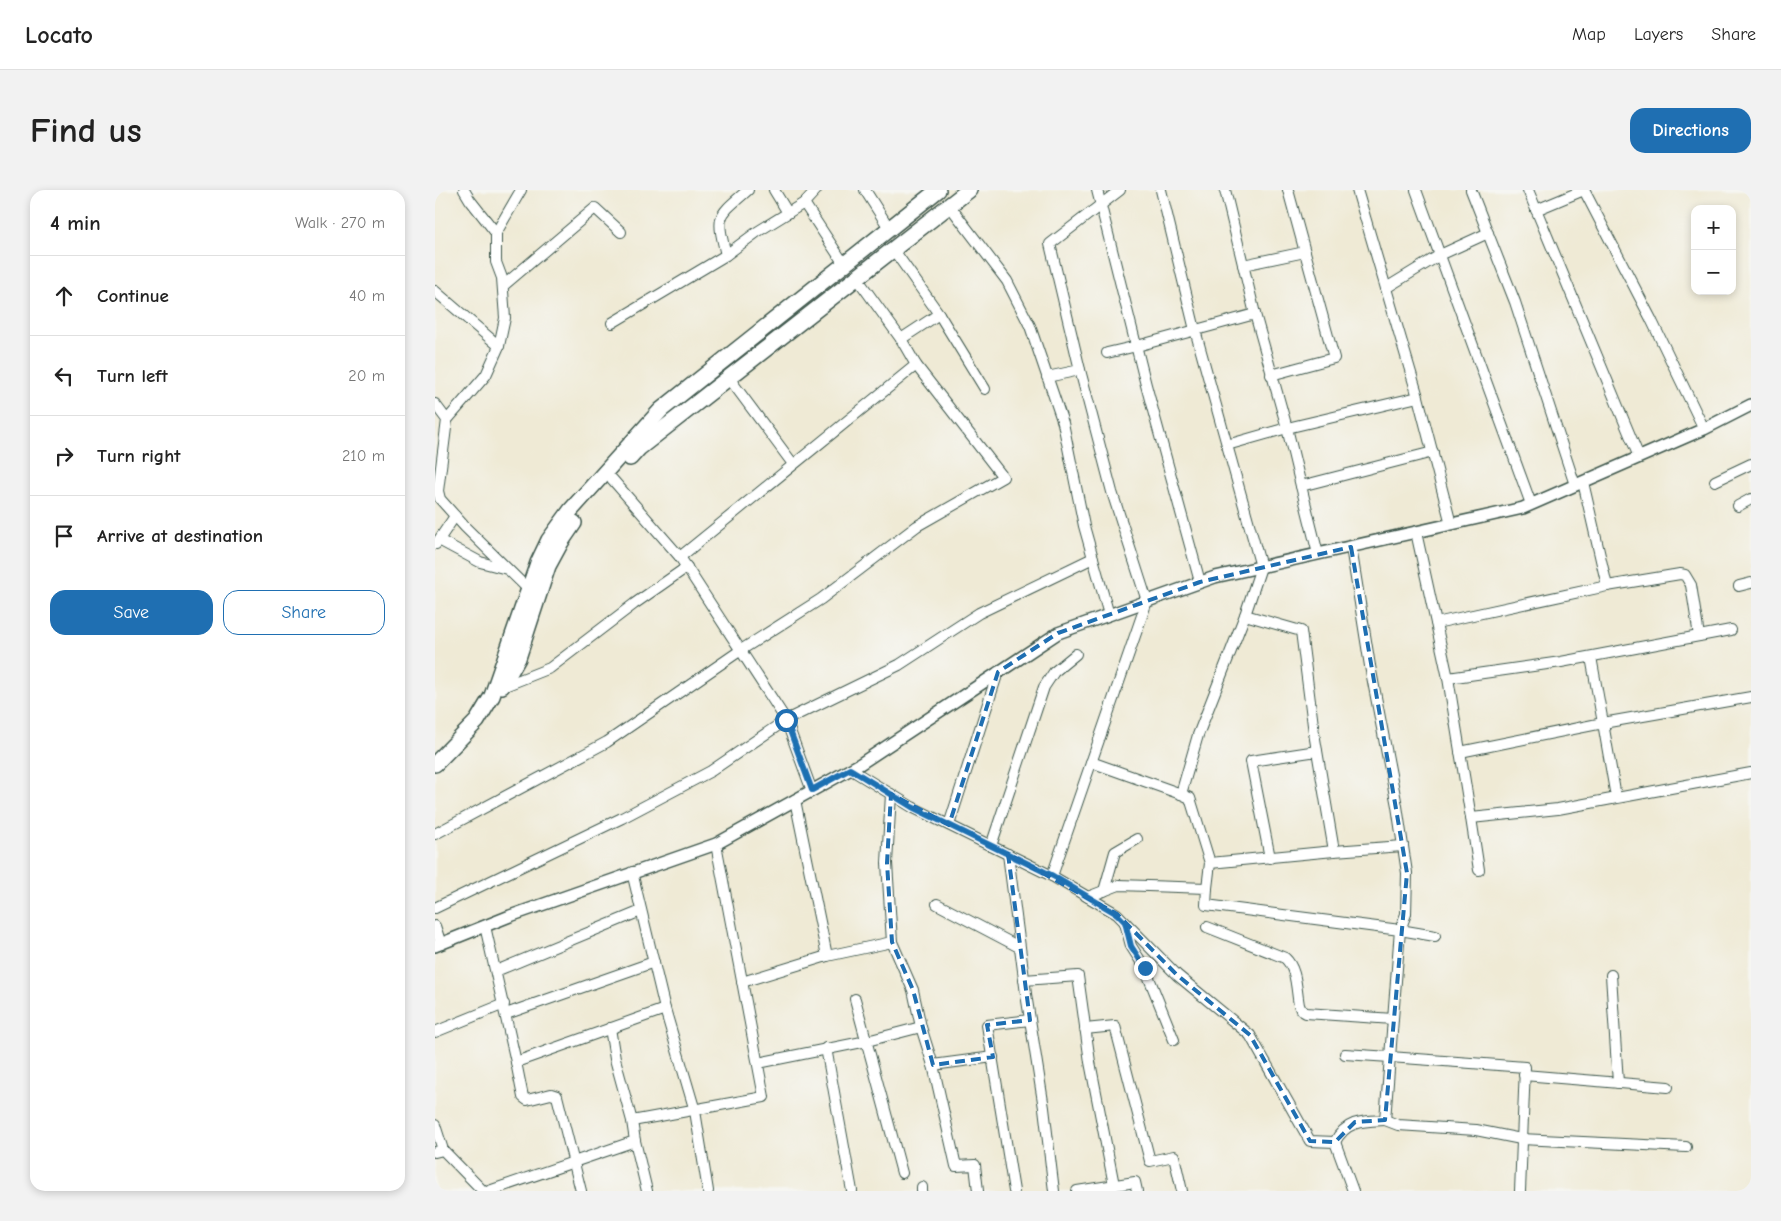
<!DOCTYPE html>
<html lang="en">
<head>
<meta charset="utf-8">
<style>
	body { margin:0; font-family:"Comic Neue",sans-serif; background:#f2f2f2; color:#222 }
	.controls { position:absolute; right:15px; top:15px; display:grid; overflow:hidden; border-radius:10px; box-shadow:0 2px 8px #0003 }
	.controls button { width:45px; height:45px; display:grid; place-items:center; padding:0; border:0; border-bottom:1px solid #e0e0e0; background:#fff; color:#222; font:25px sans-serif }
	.stop { position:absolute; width:15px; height:15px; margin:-11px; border:4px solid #1f6fb2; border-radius:50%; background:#fff }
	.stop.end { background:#1f6fb2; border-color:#fff; box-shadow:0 1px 5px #0008 }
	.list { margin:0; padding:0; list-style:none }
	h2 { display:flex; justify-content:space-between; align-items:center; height:65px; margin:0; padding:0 20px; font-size:21px }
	h2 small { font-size:16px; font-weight:400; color:#767676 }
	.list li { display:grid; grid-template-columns:32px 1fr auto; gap:15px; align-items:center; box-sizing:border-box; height:80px; padding:0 20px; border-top:1px solid #e0e0e0 }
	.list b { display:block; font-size:19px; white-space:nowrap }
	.list em { font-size:16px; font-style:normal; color:#767676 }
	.actions { display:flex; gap:10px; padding:15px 20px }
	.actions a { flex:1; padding:11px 0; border:1px solid #1f6fb2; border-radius:15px; text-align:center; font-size:18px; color:#1f6fb2 }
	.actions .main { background:#1f6fb2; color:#fff }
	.icon { flex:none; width:28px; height:28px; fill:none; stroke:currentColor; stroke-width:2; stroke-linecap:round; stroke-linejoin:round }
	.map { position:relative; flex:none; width:1316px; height:1001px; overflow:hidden; border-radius:15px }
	header { display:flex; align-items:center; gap:30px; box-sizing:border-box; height:70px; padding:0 25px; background:#fff; border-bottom:1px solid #e0e0e0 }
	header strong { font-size:24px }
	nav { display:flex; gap:28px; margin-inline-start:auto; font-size:18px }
	.intro { display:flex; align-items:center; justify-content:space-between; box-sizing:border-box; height:120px; padding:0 30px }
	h1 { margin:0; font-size:35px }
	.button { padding:12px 22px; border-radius:15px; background:#1f6fb2; color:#fff; font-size:18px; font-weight:700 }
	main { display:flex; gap:30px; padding:0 30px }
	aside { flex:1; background:#fff; border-radius:15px; box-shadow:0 2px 8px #0003 }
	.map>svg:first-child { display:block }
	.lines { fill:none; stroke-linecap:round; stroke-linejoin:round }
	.minor-casing { stroke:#3e574c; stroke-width:12 }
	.tertiary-casing { stroke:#3e574c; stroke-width:14 }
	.primary-casing { stroke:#3e574c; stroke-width:18 }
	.minor { stroke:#fff; stroke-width:10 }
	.tertiary { stroke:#fff; stroke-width:11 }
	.primary { stroke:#fff; stroke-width:15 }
	.route { stroke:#1f6fb2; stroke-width:6 }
	.marked { fill:none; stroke:#1f6fb2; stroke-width:4; stroke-dasharray:10 6; stroke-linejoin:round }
</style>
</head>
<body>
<header>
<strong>Locato</strong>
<nav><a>Map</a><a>Layers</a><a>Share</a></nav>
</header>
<div class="intro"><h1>Find us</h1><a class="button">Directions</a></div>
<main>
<aside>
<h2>4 min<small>Walk · 270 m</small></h2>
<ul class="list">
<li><svg class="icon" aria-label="ahead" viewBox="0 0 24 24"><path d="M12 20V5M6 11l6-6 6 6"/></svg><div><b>Continue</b></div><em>40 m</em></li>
<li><svg class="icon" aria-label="left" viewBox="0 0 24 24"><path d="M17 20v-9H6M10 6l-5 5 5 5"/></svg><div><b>Turn left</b></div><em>20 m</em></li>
<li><svg class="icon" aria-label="right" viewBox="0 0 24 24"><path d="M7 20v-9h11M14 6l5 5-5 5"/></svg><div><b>Turn right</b></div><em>210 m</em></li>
<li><svg class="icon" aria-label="arrive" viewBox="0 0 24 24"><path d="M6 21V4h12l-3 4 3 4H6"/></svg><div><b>Arrive at destination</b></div></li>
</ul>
<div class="actions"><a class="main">Save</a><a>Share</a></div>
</aside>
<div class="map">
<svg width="1316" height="1001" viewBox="0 0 1316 1001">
	<rect width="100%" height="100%" fill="#f6f6f2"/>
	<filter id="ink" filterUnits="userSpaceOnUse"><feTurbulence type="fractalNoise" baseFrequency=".02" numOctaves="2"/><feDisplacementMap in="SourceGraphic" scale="10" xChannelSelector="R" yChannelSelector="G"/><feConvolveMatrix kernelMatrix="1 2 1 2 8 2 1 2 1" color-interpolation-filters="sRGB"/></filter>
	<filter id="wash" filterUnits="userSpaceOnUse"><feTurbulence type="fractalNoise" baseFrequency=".0096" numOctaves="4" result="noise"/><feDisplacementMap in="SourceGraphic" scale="20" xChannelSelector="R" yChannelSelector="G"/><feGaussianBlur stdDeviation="1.12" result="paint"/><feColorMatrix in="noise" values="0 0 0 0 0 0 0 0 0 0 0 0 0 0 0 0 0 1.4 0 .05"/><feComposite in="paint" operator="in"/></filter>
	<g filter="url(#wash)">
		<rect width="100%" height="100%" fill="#efead5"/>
	</g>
	<g filter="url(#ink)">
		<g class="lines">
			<!-- minor casing -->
			<g class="minor-casing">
				<g id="minor">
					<polyline points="29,0 35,10 61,43 61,72 67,88 70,128 64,156"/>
					<polyline points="339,0 353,23"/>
					<polyline points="430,0 454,38"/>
					<polyline points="662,0 711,195 765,392"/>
					<polyline points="726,0 760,140 826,377 810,425 866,441 879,543 899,661 968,656"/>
					<polyline points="790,0 820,124 852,238 792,255"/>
					<polyline points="922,0 983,207 1016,334"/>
					<polyline points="981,0 1096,314"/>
					<polyline points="1036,0 1080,112 1140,295"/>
					<polyline points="1093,0 1204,267"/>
					<polyline points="1149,0 1216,129 1269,239"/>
					<polyline points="369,13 381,0"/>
					<polyline points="514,15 572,91 595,136 628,233 649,336 674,425"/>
					<polyline points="1101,20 1149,0"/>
					<polyline points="61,43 86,0"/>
					<path d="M 291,65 C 281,24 282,27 313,0"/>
					<polyline points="808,75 870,62"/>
					<polyline points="422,88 466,149"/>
					<polyline points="68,96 160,18 186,42"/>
					<polyline points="951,98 1005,65 1053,43"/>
					<polyline points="0,101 64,156 51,185 12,230"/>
					<polyline points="504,124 550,199"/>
					<polyline points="177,133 291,65 322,42 369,13 409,74"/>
					<polyline points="672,163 702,156 820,124"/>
					<polyline points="836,185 899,168 853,0"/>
					<polyline points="612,187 645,180"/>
					<polyline points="294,188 358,274"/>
					<polyline points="0,214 12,230 3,301 5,309 30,337 93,399"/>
					<polyline points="1280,291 1316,274"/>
					<polyline points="866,296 852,238 983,207"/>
					<polyline points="1303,316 1316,309"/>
					<polyline points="981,342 1013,488 1036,628 1123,619 1316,583"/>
					<polyline points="4,350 45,372 72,379"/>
					<polyline points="1,354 20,326"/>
					<polyline points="916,357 935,476 962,616 972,683 971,724 965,740 1000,746"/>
					<polyline points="883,364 866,296 998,262"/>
					<polyline points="245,367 481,175 466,149 504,124 458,59"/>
					<polyline points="1172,396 1245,384 1250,385 1256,395 1264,446"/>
					<polyline points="1304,396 1316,393"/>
					<polyline points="1001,433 1172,396 1148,292"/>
					<polyline points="1156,467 1168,533 1316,507"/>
					<polyline points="1013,488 1126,472 1296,440"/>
					<polyline points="67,497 115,478 199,414 252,377"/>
					<polyline points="1025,562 1168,533 1181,607"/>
					<polyline points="656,572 746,604 763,545 810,425"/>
					<polyline points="415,579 477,617 617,686 682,724 742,785 815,845 875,951 900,952 918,1001"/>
					<polyline points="377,601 351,530 464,475 544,423 658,368"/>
					<polyline points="746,604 755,608 775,673 772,698"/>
					<polyline points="1036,628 1044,680"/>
					<polyline points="514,635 563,482"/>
					<polyline points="0,644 172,552 306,460 386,409 482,336 568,287 481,175"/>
					<polyline points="556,656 609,497 619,482 641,464"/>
					<polyline points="573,664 591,804 609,918 619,1001"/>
					<polyline points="835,668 816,571 882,561"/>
					<polyline points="775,673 899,661"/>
					<polyline points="197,682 230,819 260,921 273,1001"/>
					<polyline points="617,686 712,411 677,302 645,180 615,54 685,0"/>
					<polyline points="669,701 680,662 702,649"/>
					<polyline points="653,707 684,695 772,698 771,715 965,740 955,867 1090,877 1085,1001"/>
					<polyline points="502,714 584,757"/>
					<polyline points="0,718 187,628 276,581 351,530 245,367 177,289"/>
					<polyline points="690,733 696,756 710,778 739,850"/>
					<polyline points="0,736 6,754"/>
					<polyline points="50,736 81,872 88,907 92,910 116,904 122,906 146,1001"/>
					<path d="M 772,737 L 850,768 C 862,779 861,799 864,815 L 866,820 L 871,823 L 958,829"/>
					<polyline points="457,752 478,800 486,837"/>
					<polyline points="392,766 457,752 452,673 456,604"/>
					<polyline points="61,781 206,721"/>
					<polyline points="1176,785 1183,893"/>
					<polyline points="589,790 643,786 655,872 679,995"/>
					<polyline points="307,792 392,766 360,610"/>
					<polyline points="420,809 467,983"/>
					<polyline points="71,824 219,772"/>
					<polyline points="175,838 180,869 197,931"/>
					<polyline points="650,839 680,836 715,971 739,966 747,1001"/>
					<polyline points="0,842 69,814"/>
					<polyline points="391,858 417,1001"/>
					<polyline points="81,872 230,819"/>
					<polyline points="323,873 432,851 486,837 498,875 558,867"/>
					<polyline points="498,875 521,976 540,975 543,1001"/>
					<polyline points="1089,885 1233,897"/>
					<polyline points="950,930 963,935 1041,940 1086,949 1251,957"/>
					<polyline points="0,935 8,960"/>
					<polyline points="200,951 212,1001"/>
					<path d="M 900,952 C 911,930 929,931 950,930 L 955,867 L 910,864"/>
					<polyline points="0,962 8,960 48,1001"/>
					<polyline points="487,997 487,1001"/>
					<polyline points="54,1001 200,951 197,931 329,907 281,654"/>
					<polyline points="579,1001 552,835 595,830"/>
					<polyline points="642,1001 700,992 702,1001"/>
				</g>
			</g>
			<!-- tertiary casing -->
			<g class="tertiary-casing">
				<polyline id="tertiary" points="0,756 75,726 281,654 425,574 623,443 780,387 1088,318 1269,239 1316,215"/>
			</g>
			<!-- primary casing -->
			<g class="primary-casing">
				<g id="primary">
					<polyline points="195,268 204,258 534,0"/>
					<polyline points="67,496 83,468 113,376 126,352 139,333"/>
					<polyline points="0,574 42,531 57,506 103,373 114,350 136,320 226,220 503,0"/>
				</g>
			</g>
			<!-- minor -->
			<use href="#minor" class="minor"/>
			<!-- tertiary -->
			<use href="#tertiary" class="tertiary"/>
			<!-- primary -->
			<use href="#primary" class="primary"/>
		</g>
	</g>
	<g class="lines" filter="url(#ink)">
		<!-- route -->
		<polyline class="route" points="351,530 377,600 415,579 477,617 618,686 682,724 690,732 696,756 710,778"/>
	</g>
	<!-- marked area -->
	<path class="marked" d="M 916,357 L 972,683 L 950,930 L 920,932 L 900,952 L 875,951 L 815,845 L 742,785 L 682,724 L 573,664 L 595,830 L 552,835 L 558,867 L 498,875 L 478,800 L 457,752 L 452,673 L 456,604 L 514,635 L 563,482 L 623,443 L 765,392 Z"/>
</svg>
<div class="controls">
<button>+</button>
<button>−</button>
</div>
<div class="stop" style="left:351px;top:530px"></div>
<div class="stop end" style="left:710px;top:778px"></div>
</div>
</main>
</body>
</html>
